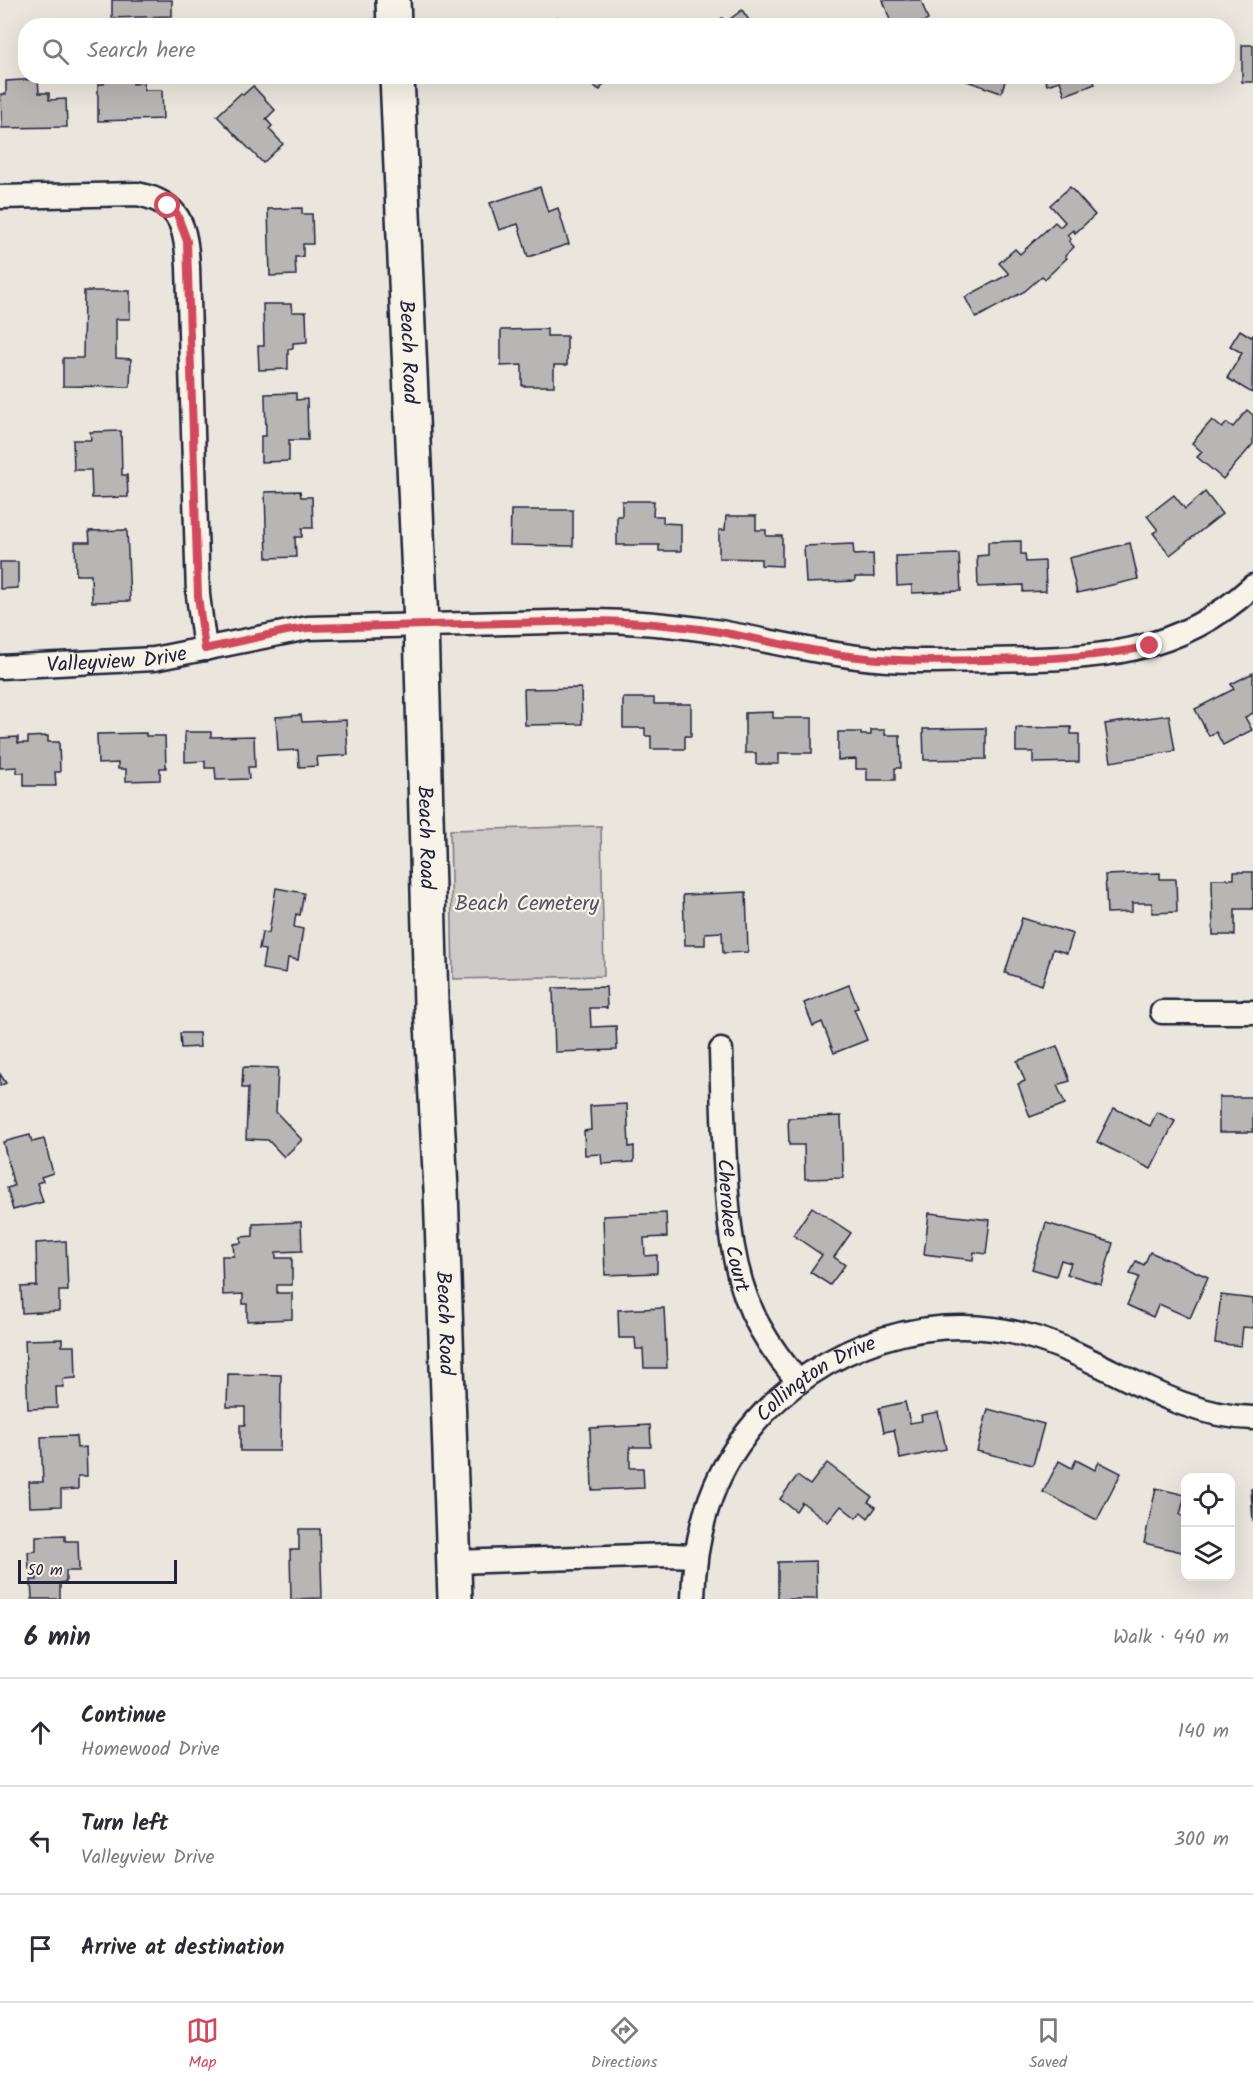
<!DOCTYPE html>
<html lang="en">
<head>
<meta charset="utf-8">
<style>
	body { margin:0; font-family:Kalam,sans-serif; background:#f7f7f7; color:#2b2b33 }
	.controls { position:absolute; right:18px; bottom:18px; display:grid; overflow:hidden; border-radius:12px; box-shadow:0 6px 24px #0002 }
	.controls button { width:54px; height:54px; display:grid; place-items:center; padding:0; border:0; border-bottom:2px solid #e1e1e2; background:#fff; color:#2b2b33; font:30px sans-serif }
	.scale { position:absolute; left:18px; bottom:15px; width:159px; box-sizing:border-box; padding-left:6px; border:3px solid #22223b; border-top:0; font-size:16px; line-height:21px; white-space:nowrap; color:#22223b; -webkit-text-stroke:4px #f7f3e8; paint-order:stroke }
	.stop { position:absolute; width:18px; height:18px; margin:-14px; border:4px solid #d1495b; border-radius:50%; background:#fff }
	.stop.end { background:#d1495b; border-color:#fff; box-shadow:0 2px 6px #0008 }
	.list { margin:0; padding:0; list-style:none }
	h2 { display:flex; justify-content:space-between; align-items:center; height:78px; margin:0; padding:0 24px; font-size:26px }
	h2 small { font-size:20px; font-weight:400; color:#7c7c81 }
	.list li { display:grid; grid-template-columns:39px 1fr auto; gap:18px; align-items:center; box-sizing:border-box; height:108px; padding:0 24px; border-top:2px solid #e1e1e2 }
	.list b { display:block; font-size:22px; white-space:nowrap }
	.list p { margin:0; font-size:20px; white-space:nowrap; color:#7c7c81 }
	.list em { font-size:20px; font-style:normal; color:#7c7c81 }
	.icon { flex:none; width:33px; height:33px; fill:none; stroke:currentColor; stroke-width:2; stroke-linecap:round; stroke-linejoin:round }
	.map { position:relative; flex:none; width:1253px; height:1599px; overflow:hidden }
	.search { position:absolute; background:#fff; box-shadow:0 6px 24px #0002; left:18px; right:18px; top:18px; height:66px; display:flex; align-items:center; gap:15px; box-sizing:border-box; padding:0 21px; border-radius:24px; color:#7c7c81; font-size:22px }
	.sheet { height:402px; background:#fff }
	nav { display:flex; justify-content:space-around; align-items:center; box-sizing:border-box; height:84px; border-top:2px solid #e1e1e2; background:#fff; font-size:16px; color:#7c7c81 }
	nav a { display:grid; justify-items:center; gap:3px }
	nav .on { color:#d1495b }
	.map>svg:first-child { display:block }
	.green { fill:#cdc9c6; stroke:#787680; stroke-width:1.5 }
	.building { fill:#b8b6b5; stroke:#22223b; stroke-width:1.5 }
	.lines { fill:none; stroke-linecap:round; stroke-linejoin:round }
	.street-casing { stroke:#22223b; stroke-width:27 }
	.secondary-casing { stroke:#22223b; stroke-width:38 }
	.street { stroke:#f7f3e8; stroke-width:22 }
	.secondary { stroke:#f7f3e8; stroke-width:33 }
	.route { stroke:#d1495b; stroke-width:8 }
	.labels { text-anchor:middle; stroke-width:4.5; stroke-linejoin:round; paint-order:stroke }
	.street-label { font-size:21px; fill:#22223b; stroke:#f7f3e8 }
	.park-label { font-size:21px; fill:#555465; stroke:#f7f3e8 }
</style>
</head>
<body>
<div class="map">
<svg width="1253" height="1599" viewBox="0 0 1253 1599">
	<rect width="100%" height="100%" fill="#eae6de"/>
	<filter id="ink" filterUnits="userSpaceOnUse"><feTurbulence type="fractalNoise" baseFrequency=".0167" numOctaves="2"/><feDisplacementMap in="SourceGraphic" scale="12" xChannelSelector="R" yChannelSelector="G"/><feConvolveMatrix kernelMatrix="1 2 1 2 8 2 1 2 1" color-interpolation-filters="sRGB"/></filter>
	<g filter="url(#ink)">
		<!-- green -->
		<polygon class="green" points="601,826 604,976 453,979 450,830"/>
		<!-- building -->
		<g class="building">
			<polygon points="112,0 172,0 172,16 112,18"/>
			<polygon points="883,0 921,0 928,20 912,26 892,26"/>
			<polygon points="742,10 753,26 712,26 722,18 726,22"/>
			<polygon points="557,17 571,26 552,26"/>
			<rect x="1242" y="45" width="11" height="37"/>
			<polygon points="104,76 133,76 133,84 144,83 144,90 162,90 163,119 98,121 98,84 104,84"/>
			<polygon points="576,76 608,76 600,90"/>
			<polygon points="953,76 1007,76 1001,93"/>
			<polygon points="1044,76 1092,76 1095,84 1065,95 1060,81 1047,85"/>
			<polygon points="38,79 39,93 49,93 49,100 66,99 67,127 2,128 1,94 6,94 6,81"/>
			<polygon points="253,86 275,110 266,119 272,126 269,129 283,144 263,163 217,116 241,93 243,95"/>
			<polygon points="540,187 548,212 558,208 569,244 528,257 518,224 499,230 490,203"/>
			<polygon points="1070,187 1095,215 1075,233 1073,230 1067,235 1071,239 1069,241 1074,247 1065,256 1067,258 1045,279 1042,276 1025,291 976,318 965,297 1009,274 999,263 1015,249 1020,254 1055,222 1060,227 1065,222 1050,205"/>
			<polygon points="302,208 302,214 312,214 313,244 303,244 303,257 295,257 296,275 270,276 268,209"/>
			<polygon points="84,291 130,291 130,319 116,319 116,358 131,359 130,387 63,386 63,358 83,358"/>
			<polygon points="263,304 291,304 292,312 306,312 307,342 293,343 293,348 288,349 288,369 259,370 258,346 264,346"/>
			<polygon points="547,329 547,336 567,336 567,365 554,365 554,386 522,386 522,365 501,366 501,330"/>
			<polygon points="1240,330 1251,337 1253,335 1252,393 1227,378 1242,353 1230,346"/>
			<polygon points="296,393 296,400 307,399 308,440 289,440 289,461 261,462 261,436 266,436 265,394"/>
			<polygon points="1247,410 1253,415 1253,444 1223,479 1197,457 1202,452 1192,443 1212,420 1222,428 1227,423 1233,427"/>
			<polygon points="121,431 122,475 127,475 128,497 92,498 91,470 74,470 73,440 91,440 90,432"/>
			<polygon points="300,491 301,497 312,497 313,528 302,528 302,537 295,537 296,557 267,558 265,492"/>
			<polygon points="1205,492 1222,514 1170,555 1153,533 1158,530 1147,516 1174,495 1185,509"/>
			<polygon points="622,501 654,501 653,516 663,516 663,523 681,524 681,551 659,551 659,545 617,545 617,516 622,516"/>
			<polygon points="511,510 573,510 573,546 510,545"/>
			<polygon points="726,516 756,516 756,530 766,530 766,536 782,536 782,566 761,565 761,559 719,558 719,530 725,530"/>
			<polygon points="127,530 130,601 92,602 91,575 76,575 75,542 90,542 89,531"/>
			<polygon points="1021,541 1021,554 1025,554 1026,562 1045,561 1046,591 1023,592 1023,585 978,587 977,556 988,555 988,542"/>
			<polygon points="1130,543 1138,579 1077,593 1069,558"/>
			<polygon points="853,544 854,555 873,554 874,577 855,577 855,581 806,583 804,546"/>
			<polygon points="959,554 961,591 912,593 912,585 897,586 896,556"/>
			<polygon points="0,562 18,562 18,588 0,589"/>
			<polygon points="1253,673 1253,713 1245,717 1252,730 1223,745 1216,732 1209,736 1195,709 1234,689 1231,684"/>
			<polygon points="581,688 582,724 525,725 524,689"/>
			<polygon points="623,698 654,698 654,704 691,704 691,736 685,736 685,749 651,749 651,736 645,736 645,728 623,728"/>
			<polygon points="773,712 773,718 812,718 812,753 779,753 779,764 756,764 756,753 745,753 745,713"/>
			<polygon points="301,715 302,722 346,720 348,755 317,757 318,766 299,767 298,750 278,751 276,717"/>
			<polygon points="1169,715 1175,751 1111,762 1105,724"/>
			<polygon points="1071,727 1071,734 1079,734 1079,762 1033,763 1033,752 1016,752 1016,728"/>
			<polygon points="986,728 986,759 924,760 923,729"/>
			<polygon points="871,730 885,730 885,735 900,735 901,768 895,768 895,780 867,780 867,769 856,769 856,759 838,760 838,732 861,732 861,735 871,735"/>
			<polygon points="185,732 211,732 211,737 254,736 255,767 248,767 249,779 216,780 215,768 205,768 205,761 185,762"/>
			<polygon points="146,733 146,736 165,736 166,768 160,768 160,780 126,781 126,769 118,769 118,763 98,764 97,734"/>
			<polygon points="48,736 48,742 59,742 60,772 55,772 56,786 24,786 24,773 17,773 17,767 0,768 0,738 18,737 18,743 28,743 28,737"/>
			<polygon points="1234,872 1253,872 1253,909 1235,909 1235,935 1213,935 1212,879 1234,879"/>
			<polygon points="1160,873 1160,879 1176,879 1177,912 1152,913 1152,903 1132,903 1132,912 1107,913 1105,875"/>
			<polygon points="276,888 304,893 300,915 296,914 294,927 303,929 298,960 288,958 286,973 262,969 265,950 259,949 262,932 269,933"/>
			<polygon points="746,892 748,952 723,953 722,932 705,933 705,945 685,945 683,895"/>
			<polygon points="1022,918 1073,934 1067,953 1053,949 1042,985 1005,973"/>
			<polygon points="849,985 858,1008 854,1009 867,1040 834,1053 822,1022 813,1026 804,1003"/>
			<polygon points="606,987 607,1008 590,1008 591,1027 616,1026 617,1050 555,1052 553,988"/>
			<polygon points="180,1033 199,1033 200,1047 181,1048"/>
			<polygon points="1057,1046 1070,1081 1057,1085 1065,1104 1030,1117 1018,1084 1025,1081 1017,1061"/>
			<polygon points="243,1067 278,1068 276,1112 302,1140 284,1157 268,1140 246,1139 248,1088 242,1088"/>
			<polygon points="0,1074 6,1083 0,1086"/>
			<rect x="1219" y="1097" width="34" height="35"/>
			<polygon points="627,1104 629,1147 634,1146 634,1162 602,1164 601,1154 585,1155 584,1131 591,1130 590,1106"/>
			<polygon points="1114,1108 1150,1126 1157,1112 1175,1121 1151,1169 1097,1142"/>
			<polygon points="841,1116 843,1178 805,1179 804,1145 789,1145 788,1118"/>
			<polygon points="30,1135 32,1142 44,1139 53,1173 41,1177 43,1181 37,1183 43,1202 13,1210 7,1188 14,1186 3,1142"/>
			<polygon points="812,1207 851,1233 834,1257 845,1265 830,1285 810,1272 822,1255 793,1235"/>
			<polygon points="666,1213 667,1237 644,1238 645,1256 657,1255 657,1273 605,1275 603,1216"/>
			<polygon points="929,1213 990,1220 986,1254 974,1252 973,1260 924,1254"/>
			<polygon points="301,1222 302,1251 276,1252 276,1258 292,1258 292,1285 277,1285 277,1293 292,1293 292,1319 247,1321 247,1304 243,1304 243,1294 223,1295 222,1256 234,1256 233,1244 241,1243 241,1237 253,1236 253,1224"/>
			<polygon points="1046,1223 1113,1243 1101,1284 1067,1274 1071,1263 1061,1260 1056,1276 1032,1269"/>
			<polygon points="66,1241 68,1291 59,1291 59,1311 22,1313 21,1287 37,1286 36,1243"/>
			<polygon points="1150,1252 1208,1277 1190,1318 1159,1304 1153,1317 1127,1305 1139,1277 1130,1274 1136,1261 1144,1265"/>
			<polygon points="1221,1295 1253,1299 1253,1328 1243,1327 1241,1346 1215,1343"/>
			<polygon points="664,1308 667,1368 644,1368 643,1349 636,1349 635,1338 619,1338 618,1310"/>
			<polygon points="62,1339 62,1346 75,1346 76,1378 63,1379 64,1387 56,1387 57,1408 28,1409 25,1340"/>
			<polygon points="228,1374 281,1375 280,1451 240,1451 240,1425 245,1425 245,1407 227,1407"/>
			<polygon points="905,1402 910,1423 922,1421 921,1415 938,1412 946,1449 900,1459 894,1430 884,1432 879,1408"/>
			<polygon points="988,1409 1044,1424 1033,1465 977,1451"/>
			<polygon points="650,1425 651,1447 630,1447 630,1468 643,1468 644,1488 592,1490 590,1428"/>
			<polygon points="76,1436 77,1448 86,1447 87,1476 78,1476 78,1489 61,1490 61,1506 30,1507 29,1482 43,1482 41,1437"/>
			<polygon points="1076,1460 1095,1470 1099,1462 1121,1473 1097,1520 1043,1492 1059,1461 1072,1468"/>
			<polygon points="827,1463 872,1497 868,1502 876,1507 868,1518 861,1512 856,1518 841,1506 828,1522 802,1502 796,1511 780,1499 797,1476 810,1485"/>
			<polygon points="1156,1488 1185,1495 1180,1515 1186,1517 1186,1553 1144,1543"/>
			<polygon points="1251,1489 1253,1489 1253,1522"/>
			<polygon points="299,1529 320,1529 322,1598 291,1599 290,1550 299,1550"/>
			<polygon points="65,1535 65,1541 78,1541 79,1571 66,1571 66,1582 60,1583 60,1599 32,1599 31,1580 37,1580 37,1569 29,1569 28,1552 36,1551 36,1536"/>
			<polygon points="816,1561 817,1599 778,1599 778,1562"/>
		</g>
		<g class="lines">
			<!-- street casing -->
			<g class="street-casing">
				<g id="street">
					<path d="M 0,197 L 137,194 C 180,202 186,226 188,267 L 198,595 L 205,649"/>
					<path id="s1" d="M 0,667 L 154,659 L 308,628 L 591,621 C 633,621 673,625 714,631 C 762,639 809,651 857,657 C 901,663 945,661 989,660 C 1090,658 1174,659 1253,586"/>
					<polyline points="1162,1012 1253,1012"/>
					<path id="s2" d="M 721,1050 C 722,1087 723,1124 725,1161 C 728,1218 731,1274 759,1326 C 770,1346 784,1365 799,1382"/>
					<polyline points="454,1562 669,1555 695,1556"/>
					<path id="s3" d="M 693,1599 C 694,1544 707,1490 738,1445 C 800,1354 918,1307 1025,1335 C 1104,1356 1168,1416 1253,1418"/>
				</g>
			</g>
			<!-- secondary casing -->
			<g class="secondary-casing">
				<g id="secondary">
					<polyline points="393,0 394,26"/>
					<path id="s4" d="M 397,76 L 421,624 L 431,1005 L 441,1190 L 455,1599"/>
				</g>
			</g>
			<!-- street -->
			<use href="#street" class="street"/>
			<!-- secondary -->
			<use href="#secondary" class="secondary"/>
		</g>
	</g>
	<g class="lines" filter="url(#ink)">
		<!-- route -->
		<path class="route" d="M 168,206 L 177,214 L 187,241 L 198,596 L 205,649 L 286,631 L 308,628 L 591,621 C 633,621 673,625 714,631 C 762,639 810,652 858,657 C 900,662 944,661 986,660 C 1041,659 1096,658 1150,646"/>
	</g>
	<g class="labels">
		<!-- street labels -->
		<g class="street-label">
			<text dy="7" stroke="none"><textPath href="#s4" startOffset="276">Beach Road</textPath></text>
			<text dy="7" stroke="none"><textPath href="#s1" startOffset="117">Valleyview Drive</textPath></text>
			<text dy="7" stroke="none"><textPath href="#s4" startOffset="762">Beach Road</textPath></text>
			<text dy="7" stroke="none"><textPath href="#s2" startOffset="176">Cherokee Court</textPath></text>
			<text dy="7" stroke="none"><textPath href="#s4" startOffset="1248">Beach Road</textPath></text>
			<text dy="7" stroke="none"><textPath href="#s3" startOffset="267">Collington Drive</textPath></text>
		</g>
		<!-- park labels -->
		<g class="park-label">
			<text x="527" y="910">Beach Cemetery</text>
		</g>
	</g>
</svg>
<div class="controls">
<button><svg class="icon" aria-label="locate" viewBox="0 0 24 24"><circle cx="12" cy="12" r="6"/><path d="M12 2v4M12 18v4M2 12h4M18 12h4"/></svg></button>
<button><svg class="icon" aria-label="layers" viewBox="0 0 24 24"><path d="M12 4l9 5-9 5-9-5zM3 14l9 5 9-5"/></svg></button>
</div>
<div class="scale">50 m</div>
<div class="stop" style="left:168px;top:206px"></div>
<div class="stop end" style="left:1150px;top:646px"></div>
<div class="search"><svg class="icon" aria-label="search" viewBox="0 0 24 24"><circle cx="10" cy="10" r="6"/><path d="M15 15l6 6"/></svg>Search here</div>
</div>
<section class="sheet">
<h2>6 min<small>Walk · 440 m</small></h2>
<ul class="list">
<li><svg class="icon" aria-label="ahead" viewBox="0 0 24 24"><path d="M12 20V5M6 11l6-6 6 6"/></svg><div><b>Continue</b><p>Homewood Drive</p></div><em>140 m</em></li>
<li><svg class="icon" aria-label="left" viewBox="0 0 24 24"><path d="M17 20v-9H6M10 6l-5 5 5 5"/></svg><div><b>Turn left</b><p>Valleyview Drive</p></div><em>300 m</em></li>
<li><svg class="icon" aria-label="arrive" viewBox="0 0 24 24"><path d="M6 21V4h12l-3 4 3 4H6"/></svg><div><b>Arrive at destination</b></div></li>
</ul>
</section>
<nav>
<a class="on"><svg class="icon" aria-label="map" viewBox="0 0 24 24"><path d="M3 6l6-2 6 2 6-2v14l-6 2-6-2-6 2zM9 4v14M15 6v14"/></svg>Map</a>
<a><svg class="icon" aria-label="directions" viewBox="0 0 24 24"><path d="M12 3l9 9-9 9-9-9zM9 14v-3h6M13 9l2 2-2 2"/></svg>Directions</a>
<a><svg class="icon" aria-label="saved" viewBox="0 0 24 24"><path d="M7 4h10v16l-5-4-5 4z"/></svg>Saved</a>
</nav>
</body>
</html>
